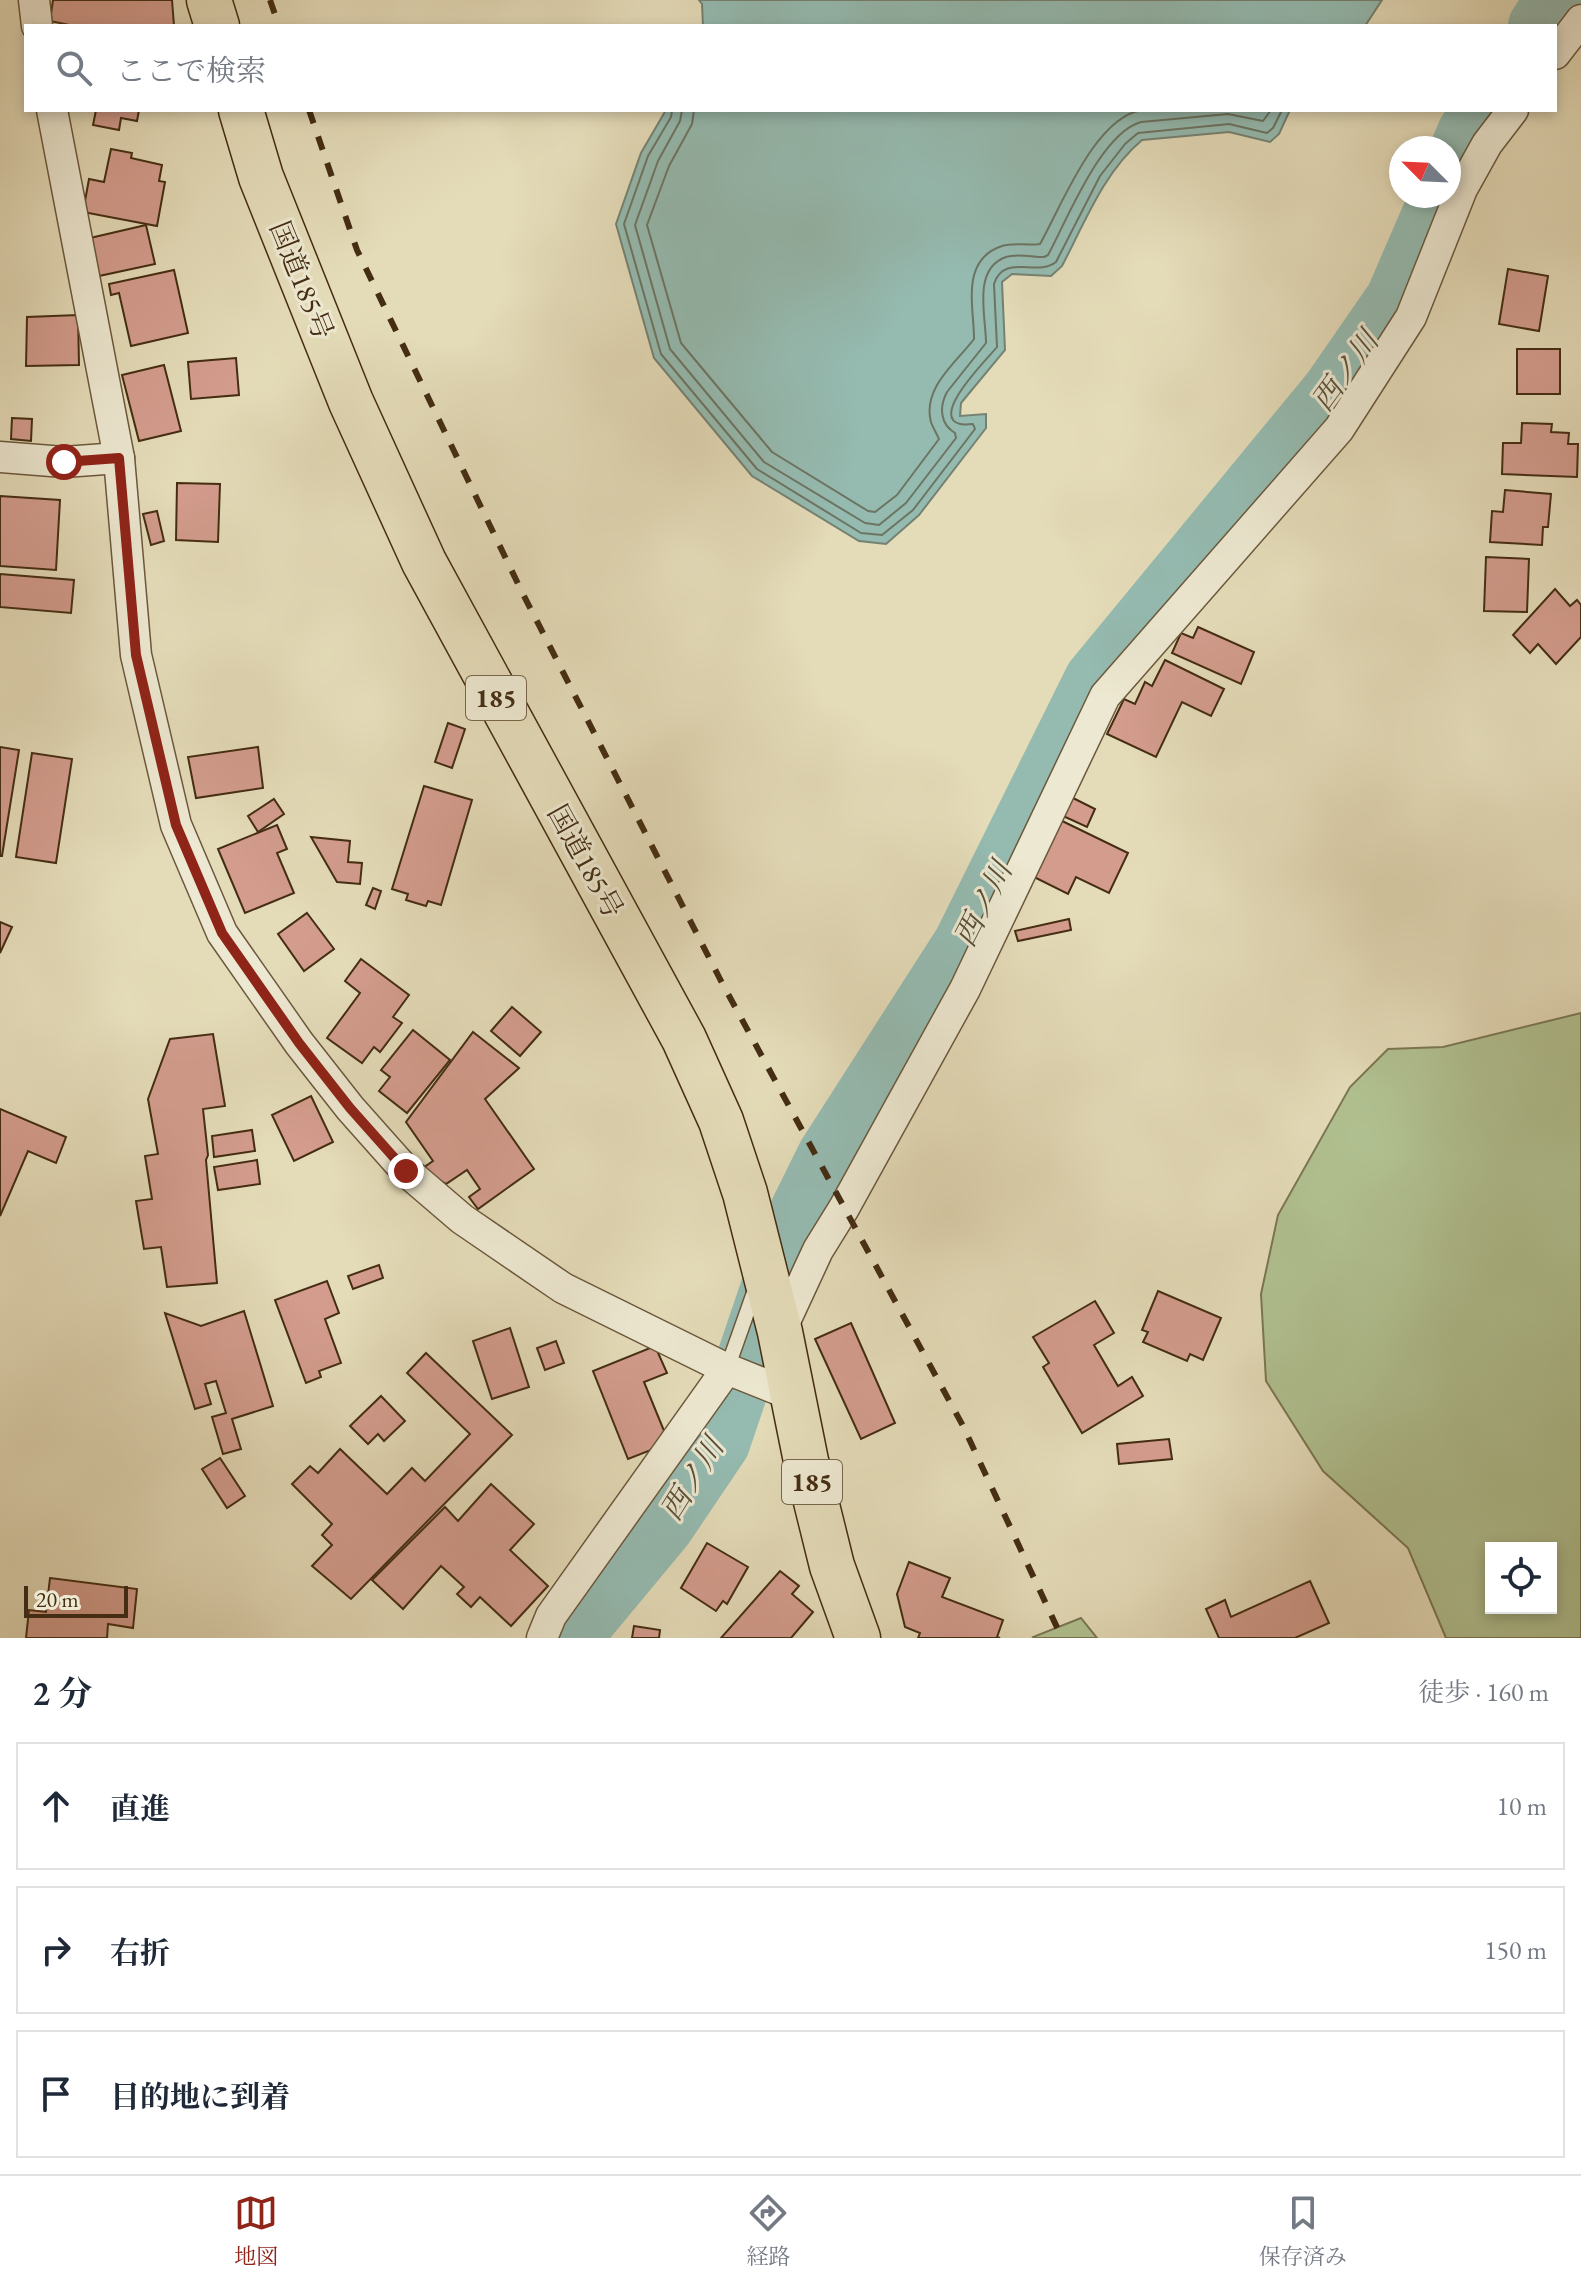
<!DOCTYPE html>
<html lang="ja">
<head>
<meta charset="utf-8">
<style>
	body { margin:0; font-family:"EB Garamond","Noto Serif JP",serif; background:#f6f6f7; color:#1f2937 }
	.controls { position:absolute; right:24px; bottom:24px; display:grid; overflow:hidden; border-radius:0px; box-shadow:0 4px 12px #0003 }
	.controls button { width:72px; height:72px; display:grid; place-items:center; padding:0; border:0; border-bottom:2px solid #e0e1e3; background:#fff; color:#1f2937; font:40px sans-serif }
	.compass { position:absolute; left:1389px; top:136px; width:72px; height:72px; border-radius:50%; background:#fff; box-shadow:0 4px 12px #0003; rotate:294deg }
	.scale { position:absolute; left:24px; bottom:20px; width:104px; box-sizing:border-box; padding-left:8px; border:4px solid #442d13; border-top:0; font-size:22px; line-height:28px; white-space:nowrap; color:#442d13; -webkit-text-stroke:6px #ede8d1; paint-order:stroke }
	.stop { position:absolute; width:24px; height:24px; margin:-18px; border:6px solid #8f2418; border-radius:50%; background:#fff }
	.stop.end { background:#8f2418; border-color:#fff; box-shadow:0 2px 8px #0008 }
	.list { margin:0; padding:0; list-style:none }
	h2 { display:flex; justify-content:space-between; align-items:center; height:104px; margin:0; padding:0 32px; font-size:34px }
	h2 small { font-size:26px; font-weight:400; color:#747a83 }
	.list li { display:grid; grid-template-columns:52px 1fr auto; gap:24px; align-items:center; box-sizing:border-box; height:128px; margin:0 16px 16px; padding:0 16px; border:2px solid #e0e1e3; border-radius:0px }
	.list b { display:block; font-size:30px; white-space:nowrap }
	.list em { font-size:26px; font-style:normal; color:#747a83 }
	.icon { flex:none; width:44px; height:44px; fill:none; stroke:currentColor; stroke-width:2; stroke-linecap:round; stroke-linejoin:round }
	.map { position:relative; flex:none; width:1581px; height:1638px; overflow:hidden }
	.search { position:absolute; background:#fff; box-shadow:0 4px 12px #0003; left:24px; right:24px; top:24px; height:88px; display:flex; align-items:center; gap:20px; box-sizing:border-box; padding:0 28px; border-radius:0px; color:#747a83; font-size:30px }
	.sheet { height:536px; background:#fff }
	nav { display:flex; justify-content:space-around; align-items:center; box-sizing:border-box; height:112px; border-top:2px solid #e0e1e3; background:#fff; font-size:22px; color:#747a83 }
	nav a { display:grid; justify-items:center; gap:4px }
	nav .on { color:#8f2418 }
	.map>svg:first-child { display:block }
	.green { fill:#b1c191; stroke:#7a7752; stroke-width:2; fill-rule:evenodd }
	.water { fill:#95bbb1; stroke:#758272; stroke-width:2 }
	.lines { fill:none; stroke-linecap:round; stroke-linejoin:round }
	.shore { stroke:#6c7462; stroke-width:2 }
	.river { stroke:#95bbb1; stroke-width:62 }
	.building { fill:#d39c8d; stroke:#442d13; stroke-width:2 }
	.service-casing { stroke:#6c583c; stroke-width:17 }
	.minor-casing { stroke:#6c583c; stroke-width:33 }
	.trunk-casing { stroke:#442d13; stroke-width:47 }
	.service { stroke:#ede8d1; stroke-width:14 }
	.minor { stroke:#ede8d1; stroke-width:30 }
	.trunk { stroke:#e4dbb8; stroke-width:44 }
	.rail { stroke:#442d13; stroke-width:6; stroke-dasharray:14 14; stroke-linecap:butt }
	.route { stroke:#8f2418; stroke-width:10 }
	.labels { text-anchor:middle; stroke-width:6; stroke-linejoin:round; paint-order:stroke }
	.shield { fill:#ede8d1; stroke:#77654c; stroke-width:2 }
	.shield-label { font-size:26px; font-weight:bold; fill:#442d13 }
	.street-label { font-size:28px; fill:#442d13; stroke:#ede8d1 }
	.water-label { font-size:30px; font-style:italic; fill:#58503a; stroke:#ede8d1 }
</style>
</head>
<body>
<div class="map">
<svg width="1581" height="1638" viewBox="0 0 1581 1638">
	<rect width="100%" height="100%" fill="#e4dbb8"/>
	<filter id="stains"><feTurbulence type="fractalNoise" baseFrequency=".0025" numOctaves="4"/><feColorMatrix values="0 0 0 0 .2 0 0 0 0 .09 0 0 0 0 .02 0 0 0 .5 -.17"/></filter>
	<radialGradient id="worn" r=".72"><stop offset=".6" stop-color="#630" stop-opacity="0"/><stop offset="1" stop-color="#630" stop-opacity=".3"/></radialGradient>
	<!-- green -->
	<g class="green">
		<path d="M 1581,1013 L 1581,1638 L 1446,1638 L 1408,1548 L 1323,1471 L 1266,1381 L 1261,1294 L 1278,1215 L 1350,1087 L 1388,1049 L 1443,1047 ZM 1491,1548 L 1551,1548 L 1551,1608 L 1491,1608 Z"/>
		<polygon points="1081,1618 1097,1638 1034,1638 1033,1637"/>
	</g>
	<!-- water -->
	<g class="water">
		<polygon points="699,0 1382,0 1365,26 703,26 702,4"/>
		<path d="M 666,110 L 1290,110 L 1279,134 L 1270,142 L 1229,132 L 1142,140 C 1104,172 1085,222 1062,266 L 1051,276 L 1012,274 L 1002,282 L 1005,350 L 961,403 L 960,416 L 986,414 L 986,428 L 919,515 L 886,544 L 859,541 L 752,476 L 654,358 L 616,224 L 641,153 Z"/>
	</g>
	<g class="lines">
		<!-- shore -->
		<g class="shore">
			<path d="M 672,110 L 671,117 L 648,156 L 624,224 L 661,354 L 757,469 L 861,533 L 882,535 L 913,510 L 975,429 L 973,424 C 969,424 964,425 960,424 C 929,416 989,357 997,347 L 994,284 C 1004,253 1037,277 1056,262 L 1100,176 L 1125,144 L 1138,133 L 1229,124 L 1267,133 L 1273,128 L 1282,110"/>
			<path d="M 682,110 L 680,121 L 658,161 L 635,225 L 670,349 L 764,462 L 865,523 L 879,525 L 906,503 L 956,438 L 955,433 C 940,424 939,407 947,392 L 986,343 C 986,316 972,269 1006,257 C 1017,253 1032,257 1044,257 L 1048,255 C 1067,220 1101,133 1141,122 L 1228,114 L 1263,121 L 1271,110"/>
			<path d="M 694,110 L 692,124 L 669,166 L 647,225 L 681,343 L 772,452 L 868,511 L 875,512 L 897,495 L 939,439 C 937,434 933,428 931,422 C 922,388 956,363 974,339 C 974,306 960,260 1002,246 C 1014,242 1028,246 1040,244 C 1061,207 1095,117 1142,110"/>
		</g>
		<!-- river -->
		<g class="river">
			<polyline points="1539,26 1556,0"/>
			<polyline points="1449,177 1468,133 1483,110"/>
			<polyline points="570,1638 663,1526 719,1443 791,1231 828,1156 964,944 1095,680 1333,391 1396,300 1441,196"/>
		</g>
	</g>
	<!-- building -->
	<g class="building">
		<polygon points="53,0 172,0 174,26 74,26 50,21"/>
		<polygon points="96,110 139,110 137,121 121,118 119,130 93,125"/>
		<polygon points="111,149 132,153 131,158 162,165 159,181 165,182 157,226 83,212 89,179 104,182"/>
		<polygon points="146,225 155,264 99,276 90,238"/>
		<polygon points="1508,269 1548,276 1539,331 1499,324"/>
		<polygon points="174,270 188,333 131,346 119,293 111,295 109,284"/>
		<polygon points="78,315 79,365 26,366 27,317"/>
		<rect x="1517" y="349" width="43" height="45"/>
		<polygon points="236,358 239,395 191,399 188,362"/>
		<polygon points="164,365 181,431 139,441 122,375"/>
		<polygon points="12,418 32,419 31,441 11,439"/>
		<polygon points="1522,423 1552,424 1551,432 1569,433 1568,444 1578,444 1577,477 1502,474 1503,443 1521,443"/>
		<polygon points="177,483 220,484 218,542 176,540"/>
		<polygon points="1505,490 1551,494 1548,527 1543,527 1542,545 1490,542 1492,511 1503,512"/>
		<polygon points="0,496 60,500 56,570 0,566"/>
		<polygon points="157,511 164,541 151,545 143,514"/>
		<polygon points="1486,557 1529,559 1527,612 1484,611"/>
		<polygon points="0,574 74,580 71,613 0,607"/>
		<polygon points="1555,589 1570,606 1577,600 1581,605 1581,637 1556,664 1538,644 1530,653 1513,635"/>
		<polygon points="1198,627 1254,652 1241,684 1172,653 1181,633 1193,638"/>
		<polygon points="1165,660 1224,689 1211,716 1182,702 1156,757 1107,734 1124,699 1135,704 1145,682 1152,686"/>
		<polygon points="448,723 465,729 452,768 435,762"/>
		<polygon points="0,747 19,750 2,856 0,856"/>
		<polygon points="258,747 263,788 196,798 188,757"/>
		<polygon points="32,753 72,759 56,863 16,857"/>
		<polygon points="424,786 472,800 441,905 428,901 426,906 406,900 408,894 392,889"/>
		<polygon points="1071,797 1095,809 1087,827 1063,816"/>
		<polygon points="274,799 284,814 258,832 248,816"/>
		<polygon points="1056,818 1128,853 1109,893 1076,877 1068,894 1028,874"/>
		<polygon points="277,825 287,849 277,853 294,893 245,913 218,849"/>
		<polygon points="311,837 350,841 348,862 362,863 360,884 337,882"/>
		<polygon points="373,888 381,891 375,909 366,905"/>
		<polygon points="307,913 334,949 304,971 278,934"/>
		<polygon points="1069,919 1071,930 1018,941 1015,931"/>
		<polygon points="0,922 12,927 0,953"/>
		<polygon points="361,959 409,995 393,1017 402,1023 380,1052 374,1047 362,1063 327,1038 360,993 345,981"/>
		<polygon points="512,1007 541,1032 520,1056 491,1031"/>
		<polygon points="413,1030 450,1060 407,1113 379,1091 390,1077 381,1070"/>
		<polygon points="473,1032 519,1068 485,1099 534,1169 478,1209 469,1197 480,1189 467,1170 446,1184 420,1170 433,1161 406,1122"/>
		<polygon points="213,1034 225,1106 203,1109 208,1155 206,1160 217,1283 167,1287 161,1247 144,1249 136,1201 152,1199 145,1156 158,1154 148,1099 170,1039"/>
		<polygon points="311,1096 333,1142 294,1161 272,1115"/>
		<polygon points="0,1109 66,1137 56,1163 28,1151 0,1216"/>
		<polygon points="252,1130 255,1151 214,1157 212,1136"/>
		<polygon points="257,1160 260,1184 218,1190 214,1167"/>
		<polygon points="379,1265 383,1278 353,1289 348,1276"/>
		<polygon points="327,1281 339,1313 325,1319 341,1363 319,1371 321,1377 306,1383 275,1300"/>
		<polygon points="1158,1291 1221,1318 1203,1360 1190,1354 1187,1361 1143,1342 1148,1332 1142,1330"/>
		<polygon points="1095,1301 1114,1333 1094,1345 1118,1386 1132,1377 1143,1396 1082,1433 1043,1367 1049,1363 1033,1337"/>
		<polygon points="244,1311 273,1406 232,1419 241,1449 223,1454 212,1417 226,1413 216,1381 205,1384 211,1404 195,1409 165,1313 201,1326"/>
		<polygon points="851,1323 895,1423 861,1439 815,1339"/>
		<polygon points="510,1328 529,1387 492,1399 473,1341"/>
		<polygon points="556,1341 564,1363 545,1370 537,1348"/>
		<polygon points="655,1346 667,1373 644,1382 669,1443 628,1459 593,1371"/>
		<polygon points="426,1353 512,1435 351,1599 312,1566 332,1545 322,1535 332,1524 292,1484 310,1466 318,1473 340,1449 387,1494 412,1468 425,1481 470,1434 407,1373"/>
		<polygon points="381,1396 405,1421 384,1441 378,1434 368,1444 350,1426"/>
		<polygon points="1169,1439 1172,1459 1119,1464 1117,1444"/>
		<polygon points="220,1458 245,1496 227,1508 202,1469"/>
		<polygon points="491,1484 534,1524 510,1550 548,1586 511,1626 480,1597 471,1607 457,1594 464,1587 441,1566 403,1609 372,1580 445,1507 458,1521"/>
		<polygon points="707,1543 748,1567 727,1604 723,1601 716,1611 681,1588"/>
		<polygon points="909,1562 950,1578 942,1597 1003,1620 997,1637 1000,1638 918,1638 920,1633 905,1627 897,1594"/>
		<polygon points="780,1571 799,1586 792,1594 813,1612 791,1638 721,1638"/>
		<polygon points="50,1578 137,1589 133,1628 108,1624 107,1638 26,1638 29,1610 46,1612"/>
		<polygon points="1310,1581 1329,1623 1295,1638 1219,1638 1206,1609 1225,1600 1231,1617"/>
		<polygon points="634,1626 660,1630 659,1638 632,1638"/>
	</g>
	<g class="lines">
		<!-- service casing -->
		<g class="service-casing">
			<polyline id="service" points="727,1369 756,1287"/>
		</g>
		<!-- minor casing -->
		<g class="minor-casing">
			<g id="minor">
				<polyline points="34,0 37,26"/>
				<polyline points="1555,54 1581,20"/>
				<polyline points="52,110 119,458 136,655 176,825 222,933 299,1043 350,1108 406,1171 462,1219 563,1288 727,1369 792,1395"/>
				<polyline points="0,457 64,462 119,458"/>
				<polyline points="780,1332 818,1250 844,1208 965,989 1105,696 1339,429 1411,317 1462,189 1487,144 1513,110"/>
				<polyline points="542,1638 551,1616 727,1369"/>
			</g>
		</g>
		<!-- trunk casing -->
		<g class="trunk-casing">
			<g id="trunk">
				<polyline points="209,0 217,26"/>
				<polyline points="241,110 261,177 351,402 424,562 684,1039 721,1121 745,1193 780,1332 806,1461 832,1566 858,1638"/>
			</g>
		</g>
		<!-- service -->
		<use href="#service" class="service"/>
		<!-- minor -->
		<use href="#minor" class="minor"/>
		<!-- trunk -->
		<use href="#trunk" class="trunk"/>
		<!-- rail -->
		<g class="rail">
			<polyline points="270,0 279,26"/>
			<polyline points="309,110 357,250 522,592 721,981 963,1426 1062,1638"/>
		</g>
	</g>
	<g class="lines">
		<!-- route -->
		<polyline class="route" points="64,462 119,458 136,655 176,825 222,933 299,1043 350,1108 406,1171"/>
	</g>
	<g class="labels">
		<!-- shield labels -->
		<g class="shield">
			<rect x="466" y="676" width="60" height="44" rx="6"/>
			<rect x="782" y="1460" width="60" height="44" rx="6"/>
		</g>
		<g class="shield-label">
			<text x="496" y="707">185</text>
			<text x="812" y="1491">185</text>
		</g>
		<!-- street labels -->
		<g class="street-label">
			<text transform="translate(302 280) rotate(68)" y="10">国道185号</text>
			<text transform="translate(586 861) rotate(61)" y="10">国道185号</text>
		</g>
		<!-- water labels -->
		<g class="water-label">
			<text transform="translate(1345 371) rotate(-54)" y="10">西ノ川</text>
			<text transform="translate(983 904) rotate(-63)" y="10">西ノ川</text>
			<text transform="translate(692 1479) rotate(-58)" y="10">西ノ川</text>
		</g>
	</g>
	<rect width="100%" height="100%" filter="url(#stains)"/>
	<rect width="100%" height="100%" fill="url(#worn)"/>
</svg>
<div class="controls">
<button><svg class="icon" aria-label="locate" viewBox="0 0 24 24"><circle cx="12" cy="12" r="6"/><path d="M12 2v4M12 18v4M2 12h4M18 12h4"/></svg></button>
</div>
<svg class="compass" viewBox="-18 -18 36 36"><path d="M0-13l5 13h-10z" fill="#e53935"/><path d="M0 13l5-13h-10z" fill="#747a83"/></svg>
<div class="scale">20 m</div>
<div class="stop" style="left:64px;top:462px"></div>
<div class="stop end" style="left:406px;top:1171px"></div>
<div class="search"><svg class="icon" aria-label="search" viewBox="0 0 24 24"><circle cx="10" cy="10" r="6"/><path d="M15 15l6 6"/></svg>ここで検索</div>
</div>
<section class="sheet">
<h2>2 分<small>徒歩 · 160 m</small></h2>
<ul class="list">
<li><svg class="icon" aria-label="ahead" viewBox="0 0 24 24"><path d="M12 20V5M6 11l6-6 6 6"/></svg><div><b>直進</b></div><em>10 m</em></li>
<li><svg class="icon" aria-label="right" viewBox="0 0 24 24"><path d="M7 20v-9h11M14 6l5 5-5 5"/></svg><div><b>右折</b></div><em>150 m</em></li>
<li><svg class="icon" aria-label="arrive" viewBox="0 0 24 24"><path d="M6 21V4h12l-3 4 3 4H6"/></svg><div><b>目的地に到着</b></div></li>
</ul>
</section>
<nav>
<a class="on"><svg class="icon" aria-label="map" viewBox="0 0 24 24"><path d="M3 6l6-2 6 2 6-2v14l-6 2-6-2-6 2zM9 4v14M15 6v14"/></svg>地図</a>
<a><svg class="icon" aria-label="directions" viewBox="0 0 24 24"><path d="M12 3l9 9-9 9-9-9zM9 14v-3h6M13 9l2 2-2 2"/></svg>経路</a>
<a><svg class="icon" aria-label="saved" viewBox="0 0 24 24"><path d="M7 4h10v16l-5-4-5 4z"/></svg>保存済み</a>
</nav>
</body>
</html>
